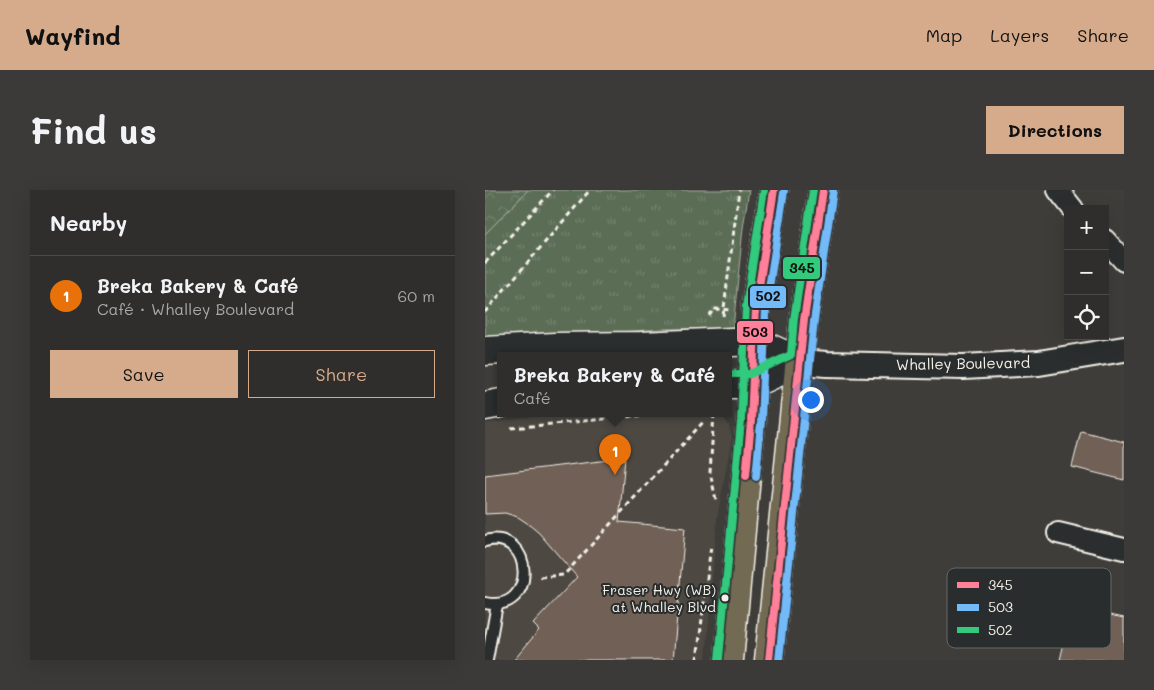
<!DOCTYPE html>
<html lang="en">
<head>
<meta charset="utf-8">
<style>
	body { margin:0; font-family:Mali,sans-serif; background:#3b3a38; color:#f1f3f6 }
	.controls { position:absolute; right:15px; top:15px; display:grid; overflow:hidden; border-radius:0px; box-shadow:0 5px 20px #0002 }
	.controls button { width:45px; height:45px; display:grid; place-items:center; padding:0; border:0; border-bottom:1px solid #4a4a48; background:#2f2e2c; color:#f1f3f6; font:25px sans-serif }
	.you { position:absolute; left:325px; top:209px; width:18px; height:18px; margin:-12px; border:4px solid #fff; border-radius:50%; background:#1a73e8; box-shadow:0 0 0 8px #1a73e833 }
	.badge { display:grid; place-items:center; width:32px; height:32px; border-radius:50%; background:#d6ab8b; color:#fff; font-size:16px; font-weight:700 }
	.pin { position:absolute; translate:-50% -41px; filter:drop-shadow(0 1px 2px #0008) }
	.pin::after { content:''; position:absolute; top:26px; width:18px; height:15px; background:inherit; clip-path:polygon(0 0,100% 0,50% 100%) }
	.popup { position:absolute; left:12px; top:162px; width:235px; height:65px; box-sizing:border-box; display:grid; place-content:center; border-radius:0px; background:#2f2e2c; filter:drop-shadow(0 1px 4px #0005); font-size:16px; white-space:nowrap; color:#a7a8a9 }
	.popup b { font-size:19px; color:#f1f3f6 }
	.popup::after { content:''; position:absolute; left:50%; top:100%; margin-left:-10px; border:10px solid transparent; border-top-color:#2f2e2c }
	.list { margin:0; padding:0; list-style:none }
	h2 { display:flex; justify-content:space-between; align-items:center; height:65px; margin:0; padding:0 20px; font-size:21px }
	h2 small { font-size:16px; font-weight:400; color:#a7a8a9 }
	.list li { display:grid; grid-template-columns:32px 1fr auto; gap:15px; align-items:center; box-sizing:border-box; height:80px; padding:0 20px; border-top:1px solid #4a4a48 }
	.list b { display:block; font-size:19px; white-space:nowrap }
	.list p { margin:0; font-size:16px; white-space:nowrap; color:#a7a8a9 }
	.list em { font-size:16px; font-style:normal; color:#a7a8a9 }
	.actions { display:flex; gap:10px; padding:15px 20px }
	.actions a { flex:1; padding:11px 0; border:1px solid #d6ab8b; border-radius:0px; text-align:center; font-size:18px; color:#d6ab8b }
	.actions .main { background:#d6ab8b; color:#111 }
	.icon { flex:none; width:28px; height:28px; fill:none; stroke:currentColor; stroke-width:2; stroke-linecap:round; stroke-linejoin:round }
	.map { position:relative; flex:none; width:639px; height:470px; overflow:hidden; border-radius:0px }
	header { display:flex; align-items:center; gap:30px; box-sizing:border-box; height:70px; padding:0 25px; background:#d6ab8b; color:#111 }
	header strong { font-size:24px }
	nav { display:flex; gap:28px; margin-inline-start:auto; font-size:18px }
	.intro { display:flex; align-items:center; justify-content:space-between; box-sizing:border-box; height:120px; padding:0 30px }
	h1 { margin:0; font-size:35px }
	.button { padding:12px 22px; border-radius:0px; background:#d6ab8b; color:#111; font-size:18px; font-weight:700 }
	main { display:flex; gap:30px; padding:0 30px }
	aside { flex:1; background:#2f2e2c; border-radius:0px; box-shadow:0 5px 20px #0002 }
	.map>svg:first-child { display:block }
	.built { fill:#4d4842 }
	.grass { fill:url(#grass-tufts); stroke:#a8afa0 }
	.forest { fill:url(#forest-crowns); stroke:#a8afa0 }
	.building { fill:#6f6156; stroke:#f4f1e8 }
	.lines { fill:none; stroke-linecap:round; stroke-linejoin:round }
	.service-casing { stroke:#f4f1e8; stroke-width:14 }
	.minor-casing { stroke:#f4f1e8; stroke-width:24 }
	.tertiary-casing { stroke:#f4f1e8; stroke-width:28 }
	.secondary-casing { stroke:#f4f1e8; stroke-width:31 }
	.primary-casing { stroke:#f4f1e8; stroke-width:31 }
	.path { stroke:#f4f1e8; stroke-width:3; stroke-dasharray:5 4; stroke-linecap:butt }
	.service { stroke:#2a2d2e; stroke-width:10 }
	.minor { stroke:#2a2d2e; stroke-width:20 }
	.tertiary { stroke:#2a2d2e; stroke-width:24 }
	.secondary { stroke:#2a2d2e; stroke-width:28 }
	.primary { stroke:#736b52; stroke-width:28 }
	.bus-1-casing { stroke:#2a2d2e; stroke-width:11 }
	.bus-2-casing { stroke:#2a2d2e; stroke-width:11 }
	.bus-3-casing { stroke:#2a2d2e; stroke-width:11 }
	.bus-1 { stroke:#ff8098; stroke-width:8 }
	.bus-2 { stroke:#73baf8; stroke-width:8 }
	.bus-3 { stroke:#33ca7d; stroke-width:8 }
	.bus-dot { fill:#f4f1e8; stroke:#2a2d2e; stroke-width:2 }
	.labels { text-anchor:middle; stroke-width:4; stroke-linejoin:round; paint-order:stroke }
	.bus-label { font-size:14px; fill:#f4f1e8; stroke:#2a2d2e; text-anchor:end }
	.street-label { font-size:15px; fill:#f4f1e8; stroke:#2a2d2e }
	.key { fill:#2a2d2e; stroke:#676866; stroke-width:1 }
	.key-label { font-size:14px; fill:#f4f1e8 }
	.line-badge { stroke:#2a2d2e; stroke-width:2 }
	.pale-badge-label { font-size:14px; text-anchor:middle; font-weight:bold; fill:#111 }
</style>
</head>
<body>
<header>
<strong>Wayfind</strong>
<nav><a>Map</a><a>Layers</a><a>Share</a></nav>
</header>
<div class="intro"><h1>Find us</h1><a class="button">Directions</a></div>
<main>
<aside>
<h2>Nearby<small></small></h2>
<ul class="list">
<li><span class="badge" style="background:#e8710a">1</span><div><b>Breka Bakery &amp; Café</b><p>Café · Whalley Boulevard</p></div><em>60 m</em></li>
</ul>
<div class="actions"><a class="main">Save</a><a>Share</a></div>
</aside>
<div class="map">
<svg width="639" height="470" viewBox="0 0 639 470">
	<defs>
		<pattern id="grass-tufts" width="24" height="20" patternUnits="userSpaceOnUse" patternTransform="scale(1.25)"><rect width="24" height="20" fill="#5b6d57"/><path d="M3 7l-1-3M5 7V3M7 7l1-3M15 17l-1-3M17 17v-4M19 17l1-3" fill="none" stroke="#73826f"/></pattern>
		<pattern id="forest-crowns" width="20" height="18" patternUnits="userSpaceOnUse" patternTransform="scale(1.25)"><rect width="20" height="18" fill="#5b6d57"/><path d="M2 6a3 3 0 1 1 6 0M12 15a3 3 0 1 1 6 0" fill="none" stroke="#73826f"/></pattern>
	</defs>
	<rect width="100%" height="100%" fill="#3f3d3a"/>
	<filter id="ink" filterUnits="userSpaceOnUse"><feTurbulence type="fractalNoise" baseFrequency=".02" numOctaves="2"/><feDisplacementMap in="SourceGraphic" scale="10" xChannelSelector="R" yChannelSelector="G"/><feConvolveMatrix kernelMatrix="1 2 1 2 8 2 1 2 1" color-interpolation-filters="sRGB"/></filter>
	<g filter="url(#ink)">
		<!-- built -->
		<polygon class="built" points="67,224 236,224 243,234 247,247 232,328 221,468 223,470 0,470 0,234"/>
		<!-- grass -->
		<polygon class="grass" points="43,0 264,0 258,38 248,138 178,139 0,151 0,44"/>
		<!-- forest -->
		<polygon class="forest" points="0,0 43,0 0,44"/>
		<!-- building -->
		<g class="building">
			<polygon points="596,241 639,252 639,290 587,277"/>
			<polygon points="140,268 134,332 200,338 188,470 29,470 54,440 48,434 92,387 54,343 42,333 33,327 20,323 0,324 0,285"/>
			<polygon points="620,424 639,428 639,470 575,470 583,436 603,441 606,426 619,430"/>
		</g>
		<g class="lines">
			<!-- service casing -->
			<g class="service-casing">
				<g id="service">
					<path d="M 0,351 C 49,338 54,424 0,413"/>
					<polyline points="2,470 12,414"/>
				</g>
			</g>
			<!-- minor casing -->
			<g class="minor-casing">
				<g id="minor">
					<polyline points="573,0 588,19"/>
					<polyline points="620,50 639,71"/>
					<polyline points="573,343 639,359"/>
				</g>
			</g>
			<!-- tertiary casing -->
			<g class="tertiary-casing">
				<polyline id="tertiary" points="315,172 342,174 478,177 554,173 639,159"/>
			</g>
			<!-- secondary casing -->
			<g class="secondary-casing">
				<g id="secondary">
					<polyline points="0,161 70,157 156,156 269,151 315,172"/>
					<polyline points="244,194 267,194 315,172"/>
					<polyline points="0,216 16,213"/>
				</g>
			</g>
			<!-- primary casing -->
			<g class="primary-casing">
				<g id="primary">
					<polyline points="244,470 266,232 271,116 289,0"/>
					<polyline points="284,470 319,130 338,0"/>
				</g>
			</g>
			<!-- path -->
			<g class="path">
				<polyline points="0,73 68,0"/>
				<polyline points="0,122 105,0"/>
				<polyline points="224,126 229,119 246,120"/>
				<polyline points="238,126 254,0"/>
				<polyline points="229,224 225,282 231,310"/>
				<polyline points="26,238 171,224"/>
				<polyline points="55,387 79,385 220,230"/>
				<polyline points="212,470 226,355"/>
			</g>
			<!-- service -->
			<use href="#service" class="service"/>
			<!-- minor -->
			<use href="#minor" class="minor"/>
			<!-- tertiary -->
			<use href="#tertiary" class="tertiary"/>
			<!-- secondary -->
			<use href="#secondary" class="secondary"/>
			<!-- primary -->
			<use href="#primary" class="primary"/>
			<!-- bus-1 casing -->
			<g class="bus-1-casing">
				<g id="bus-1">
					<polyline points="261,286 266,232 271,116 289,0"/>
					<polyline points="284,470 319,130 338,0"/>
				</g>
			</g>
			<!-- bus-2 casing -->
			<g class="bus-2-casing">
				<g id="bus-2">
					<polyline points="271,287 276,232 281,117 299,2"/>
					<polyline points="294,470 329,131 348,1"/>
				</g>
			</g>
			<!-- bus-3 casing -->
			<g class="bus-3-casing">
				<g id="bus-3">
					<polyline points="244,184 265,184 306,165 309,129 328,0"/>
					<polyline points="234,469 256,231 261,116 279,0"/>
				</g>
			</g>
			<!-- bus-1 -->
			<use href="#bus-1" class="bus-1"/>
			<!-- bus-2 -->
			<use href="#bus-2" class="bus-2"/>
			<!-- bus-3 -->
			<use href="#bus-3" class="bus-3"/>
		</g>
	</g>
	<!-- markers -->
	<circle class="bus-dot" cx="240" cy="408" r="4.5"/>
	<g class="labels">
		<!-- bus labels -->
		<g class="bus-label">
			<text x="231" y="405">Fraser Hwy (WB)<tspan x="231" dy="17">at Whalley Blvd</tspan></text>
		</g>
		<!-- street labels -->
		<g class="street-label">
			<text transform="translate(478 174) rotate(-1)" y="5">Whalley Boulevard</text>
		</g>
	</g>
	<!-- legend -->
	<rect x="462" y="378" width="164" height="80" rx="8" class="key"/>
	<rect x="472" y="392" width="22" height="6" fill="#ff8098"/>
	<rect x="472" y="414" width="22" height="7" fill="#73baf8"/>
	<rect x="472" y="437" width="22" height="6" fill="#33ca7d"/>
	<g class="key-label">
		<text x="503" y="400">345</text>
		<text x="503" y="422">503</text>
		<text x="503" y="445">502</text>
	</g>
	<g class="line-badge">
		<rect x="297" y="66" width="39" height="24" rx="5" fill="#33ca7d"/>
		<rect x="264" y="95" width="38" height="24" rx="5" fill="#73baf8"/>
		<rect x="251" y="130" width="38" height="24" rx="5" fill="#ff8098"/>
	</g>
	<g class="pale-badge-label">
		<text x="317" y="83">345</text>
		<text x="283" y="111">502</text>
		<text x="270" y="147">503</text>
	</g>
</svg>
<div class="controls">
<button>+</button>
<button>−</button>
<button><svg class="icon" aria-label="locate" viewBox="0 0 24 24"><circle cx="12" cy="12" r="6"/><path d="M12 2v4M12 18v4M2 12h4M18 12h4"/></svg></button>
</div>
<div class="you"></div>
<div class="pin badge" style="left:130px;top:285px;background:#e8710a">1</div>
<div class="popup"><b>Breka Bakery &amp; Café</b>Café</div>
</div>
</main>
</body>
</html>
